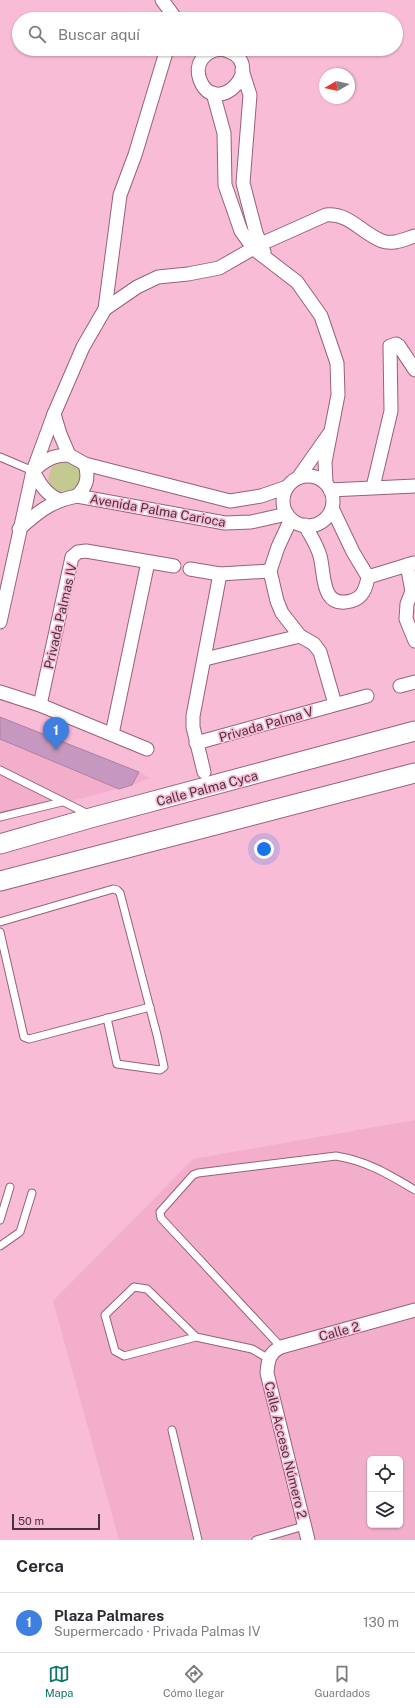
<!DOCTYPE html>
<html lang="es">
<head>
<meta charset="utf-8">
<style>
	body { margin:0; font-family:"Public Sans",sans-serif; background:#f2f2f3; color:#2b2b33 }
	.controls { position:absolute; right:12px; bottom:12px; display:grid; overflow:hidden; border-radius:6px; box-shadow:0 1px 3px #0004 }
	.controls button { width:36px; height:36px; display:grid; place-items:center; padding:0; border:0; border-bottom:1px solid #e1e1e2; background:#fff; color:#2b2b33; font:20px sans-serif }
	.compass { position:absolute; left:319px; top:68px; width:36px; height:36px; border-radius:50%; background:#fff; box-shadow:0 1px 3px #0004; rotate:261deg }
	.scale { position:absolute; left:12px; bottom:10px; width:88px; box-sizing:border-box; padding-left:4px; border:2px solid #4a323c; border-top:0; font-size:11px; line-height:14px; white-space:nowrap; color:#4a323c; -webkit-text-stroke:3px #f9bcd6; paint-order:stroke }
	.you { position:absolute; left:264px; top:849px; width:14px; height:14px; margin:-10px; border:3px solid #fff; border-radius:50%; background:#1a73e8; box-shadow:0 0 0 6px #1a73e833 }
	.badge { display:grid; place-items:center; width:26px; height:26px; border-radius:50%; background:#0f766e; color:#fff; font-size:13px; font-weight:700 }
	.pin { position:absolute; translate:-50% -33px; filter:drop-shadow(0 1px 2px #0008) }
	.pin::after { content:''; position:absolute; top:21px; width:14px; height:12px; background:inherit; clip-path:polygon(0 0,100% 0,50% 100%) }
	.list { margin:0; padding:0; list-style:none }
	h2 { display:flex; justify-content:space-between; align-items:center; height:52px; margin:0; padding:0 16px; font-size:17px }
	h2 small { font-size:13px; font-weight:400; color:#7c7c81 }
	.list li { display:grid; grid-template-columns:26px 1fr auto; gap:12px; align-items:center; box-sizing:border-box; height:60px; padding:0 16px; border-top:1px solid #e1e1e2 }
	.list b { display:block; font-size:15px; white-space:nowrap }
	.list p { margin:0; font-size:13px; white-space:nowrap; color:#7c7c81 }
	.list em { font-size:13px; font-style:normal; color:#7c7c81 }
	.icon { flex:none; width:22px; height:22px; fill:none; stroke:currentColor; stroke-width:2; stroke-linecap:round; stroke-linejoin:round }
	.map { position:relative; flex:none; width:415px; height:1540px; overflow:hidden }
	.search { position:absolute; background:#fff; box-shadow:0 1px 3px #0004; left:12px; right:12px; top:12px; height:44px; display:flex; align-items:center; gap:10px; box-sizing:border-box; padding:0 14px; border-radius:22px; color:#7c7c81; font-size:15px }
	.sheet { height:112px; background:#fff }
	nav { display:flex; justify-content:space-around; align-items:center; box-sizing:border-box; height:56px; border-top:1px solid #e1e1e2; background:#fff; font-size:11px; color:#7c7c81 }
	nav a { display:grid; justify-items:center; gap:2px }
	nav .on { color:#0f766e }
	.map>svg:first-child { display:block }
	.built { fill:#f2aecb; fill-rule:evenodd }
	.green { fill:#c4c991 }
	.building { fill:#c697bf; stroke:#ae80a7 }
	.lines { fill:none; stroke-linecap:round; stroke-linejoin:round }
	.lane-casing { stroke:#976179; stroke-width:9 }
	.street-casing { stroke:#976179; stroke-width:15 }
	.secondary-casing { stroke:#976179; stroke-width:21 }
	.lane { stroke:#fff; stroke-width:7 }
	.street { stroke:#fff; stroke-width:13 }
	.secondary { stroke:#fff; stroke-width:19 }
	.labels { text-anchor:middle; stroke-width:3.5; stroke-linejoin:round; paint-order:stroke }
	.street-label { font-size:13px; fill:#4a323c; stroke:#f9bcd6 }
</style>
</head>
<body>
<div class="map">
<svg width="415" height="1540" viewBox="0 0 415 1540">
	<rect width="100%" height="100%" fill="#f9bcd6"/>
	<!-- built -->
	<g class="built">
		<polygon points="0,717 139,772 150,778 132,785 0,820"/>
		<path d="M 415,1120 L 415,1540 L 119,1540 L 53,1301 L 193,1159 ZM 370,1459 L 400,1459 L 400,1525 L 370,1525 Z"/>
	</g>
	<!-- green -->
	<path class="green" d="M 64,461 L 70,462 L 80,468 L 82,485 L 69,494 C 52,493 42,482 53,466 Z"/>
	<!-- building -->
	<polygon class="building" points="0,717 139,772 132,785 119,789 0,739"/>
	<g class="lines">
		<!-- lane casing -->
		<g class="lane-casing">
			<g id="lane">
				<polyline points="0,457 33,471"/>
				<polyline points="0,770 88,814"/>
				<polyline points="0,817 62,802"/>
				<polyline points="0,922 113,889 117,890 120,893 157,1035 164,1067 160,1070 117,1064 107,1018"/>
				<polyline points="0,932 24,1037 29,1039 150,1007"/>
				<polyline points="0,1220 10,1187"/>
				<polyline points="0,1246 20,1232 32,1193"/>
				<polyline points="196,1337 147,1289 134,1287 105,1315 115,1351 124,1356 196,1337 252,1349 269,1359"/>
				<path d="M 281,1347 L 161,1218 L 160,1212 L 193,1175 L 198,1173 L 336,1156 C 367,1161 388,1174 415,1190"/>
				<polyline points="172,1430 198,1540"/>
				<polyline points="256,1540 304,1526"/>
			</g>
		</g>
		<!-- street casing -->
		<g class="street-casing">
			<g id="street">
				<polyline points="162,0 176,19"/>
				<path d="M 220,49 C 204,51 194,64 200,80 C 216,121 273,62 222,49"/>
				<polyline points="242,70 250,95 243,183 256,233 264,252"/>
				<polyline points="213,93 224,133 225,185 241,231 254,249 297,282 321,316 337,363 338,395 325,462 326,483"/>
				<path d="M 105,309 L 137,287 L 158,277 L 188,274 L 219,268 L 261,244 L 326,215 C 350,213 361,233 382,241 C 393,245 405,239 415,236"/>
				<polyline points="54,414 60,434 69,455 85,464 230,501 261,496 287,487"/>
				<circle cx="308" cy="501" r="25"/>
				<polyline points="298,478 329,434"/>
				<polyline points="373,487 391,411 390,346 396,344 399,346 415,370"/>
				<polyline points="330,490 415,486"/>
				<path d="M 77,496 C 87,486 89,478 85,464"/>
				<path d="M 59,500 C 45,493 40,484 33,471 C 45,460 53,455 69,455"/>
				<polyline points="291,519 278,547 270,571 277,601 282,613 300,636 314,644 320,652 335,704"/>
				<path d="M 305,525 C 310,535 317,545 320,556 C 325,573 320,609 351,601 C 363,598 366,588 368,577 L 353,552 L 332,508"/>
				<path d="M 19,529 C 38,512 51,501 77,496 L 225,523 L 251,522 L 287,514"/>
				<polyline points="407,565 412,591 407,604 406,619 415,641"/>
				<polyline points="190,569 220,574 270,571"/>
				<polyline points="368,577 414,563"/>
				<polyline points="0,622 33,471 54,414 83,347 105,309 120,195 135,155 167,49"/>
				<polyline points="205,659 300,636"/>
				<polyline points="400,686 415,682"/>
				<polyline points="0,692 40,705 147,749"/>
				<polyline points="40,705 72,557 78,552 86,551 174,566"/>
				<polyline points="112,734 148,562"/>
				<polyline points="196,743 367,696"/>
				<polyline points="204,772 193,727 193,716 220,574"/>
				<path d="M 308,1540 L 267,1373 C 268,1360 269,1353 281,1347 L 415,1310"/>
			</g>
		</g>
		<!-- secondary casing -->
		<g class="secondary-casing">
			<g id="secondary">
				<polyline points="0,844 94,817 415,731"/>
				<polyline points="0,881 415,773"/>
			</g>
		</g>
		<!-- lane -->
		<use href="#lane" class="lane"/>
		<!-- street -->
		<use href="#street" class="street"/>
		<!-- secondary -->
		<use href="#secondary" class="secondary"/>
	</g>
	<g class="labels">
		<!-- street labels -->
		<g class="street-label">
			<text transform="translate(158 510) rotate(10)" y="5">Avenida Palma Carioca</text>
			<text transform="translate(60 616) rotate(-77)" y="5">Privada Palmas IV</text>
			<text transform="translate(266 724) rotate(-16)" y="5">Privada Palma V</text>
			<text transform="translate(207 788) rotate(-15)" y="5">Calle Palma Cyca</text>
			<text transform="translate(339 1331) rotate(-15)" y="5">Calle 2</text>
			<text transform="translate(286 1450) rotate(76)" y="5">Calle Acceso Número 2</text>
		</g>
	</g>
</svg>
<div class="controls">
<button><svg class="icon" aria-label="locate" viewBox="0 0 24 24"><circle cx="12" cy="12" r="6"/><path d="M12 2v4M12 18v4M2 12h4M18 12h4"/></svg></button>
<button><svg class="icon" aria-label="layers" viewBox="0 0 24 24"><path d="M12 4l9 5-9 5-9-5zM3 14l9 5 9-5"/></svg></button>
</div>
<svg class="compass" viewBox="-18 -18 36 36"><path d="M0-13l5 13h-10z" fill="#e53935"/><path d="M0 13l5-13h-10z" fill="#7c7c81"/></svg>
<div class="scale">50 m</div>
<div class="you"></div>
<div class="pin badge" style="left:56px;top:750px;background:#3f7fe0">1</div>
<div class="search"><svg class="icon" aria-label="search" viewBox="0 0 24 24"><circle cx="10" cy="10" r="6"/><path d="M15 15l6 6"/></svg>Buscar aquí</div>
</div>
<section class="sheet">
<h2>Cerca<small></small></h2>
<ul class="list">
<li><span class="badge" style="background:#3f7fe0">1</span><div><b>Plaza Palmares</b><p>Supermercado · Privada Palmas IV</p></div><em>130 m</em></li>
</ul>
</section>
<nav>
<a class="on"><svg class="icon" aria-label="map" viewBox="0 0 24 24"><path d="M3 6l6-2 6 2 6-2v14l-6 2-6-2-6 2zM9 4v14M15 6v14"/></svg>Mapa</a>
<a><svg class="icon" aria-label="directions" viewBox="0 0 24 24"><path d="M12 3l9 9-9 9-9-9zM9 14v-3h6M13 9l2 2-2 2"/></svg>Cómo llegar</a>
<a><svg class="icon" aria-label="saved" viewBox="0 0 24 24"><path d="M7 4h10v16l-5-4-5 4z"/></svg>Guardados</a>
</nav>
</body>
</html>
